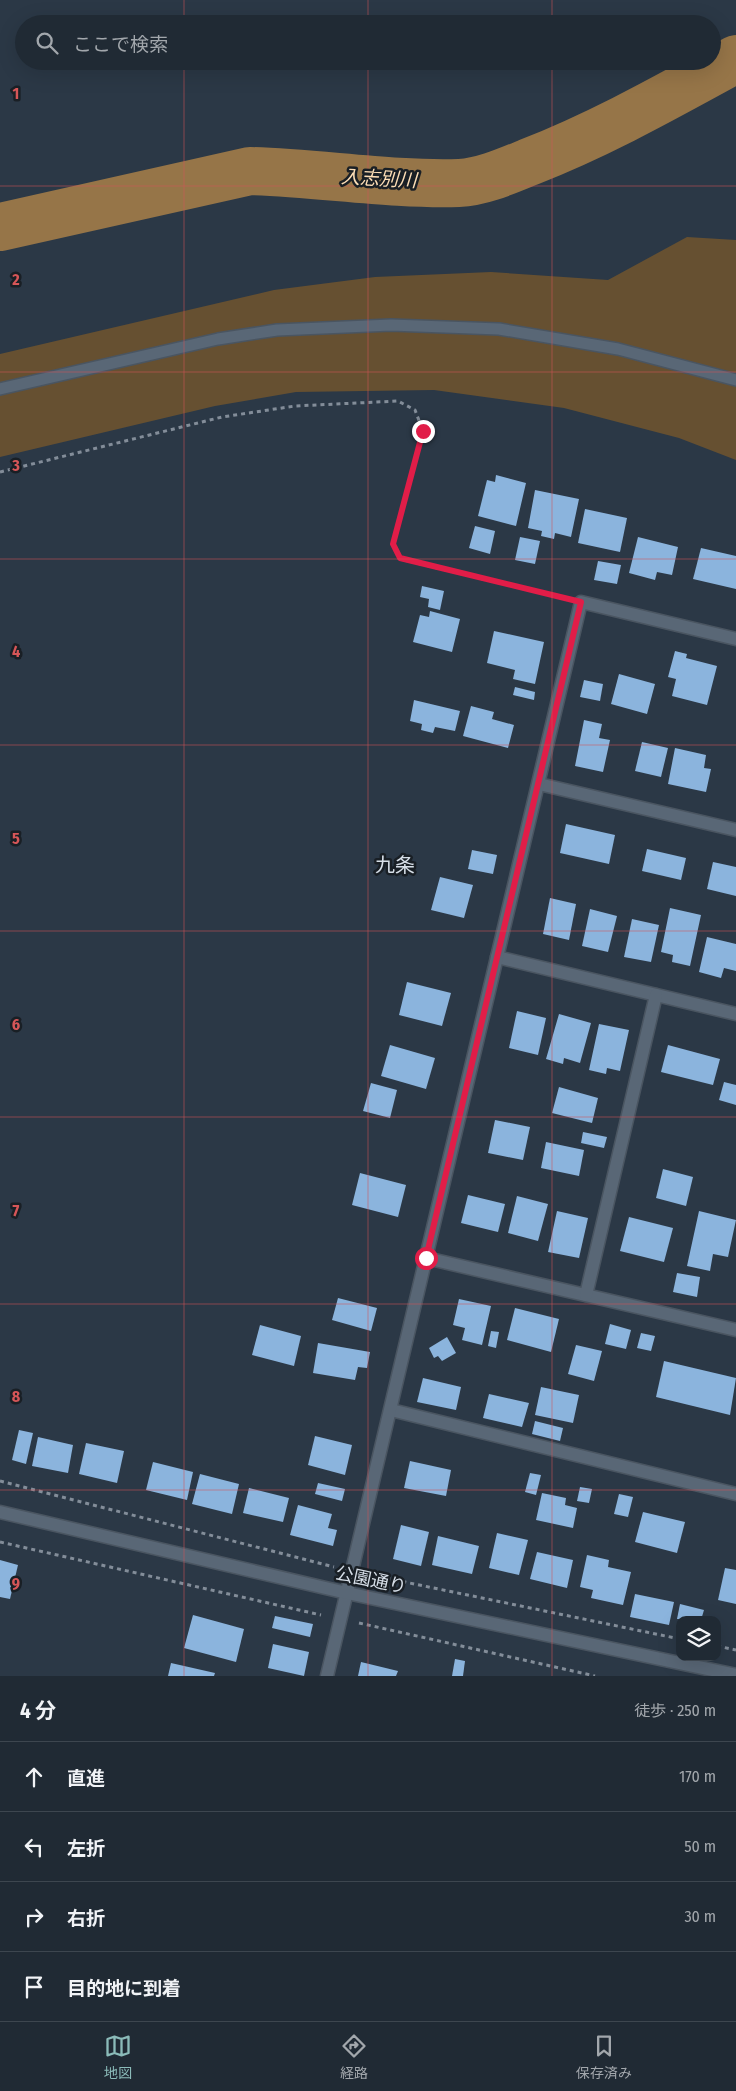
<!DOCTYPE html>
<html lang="ja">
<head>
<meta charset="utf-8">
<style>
	body { margin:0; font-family:"Fira Sans Condensed","Noto Sans JP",sans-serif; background:#2d3640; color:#f1f3f6 }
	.controls { position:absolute; right:15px; bottom:15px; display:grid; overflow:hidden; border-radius:10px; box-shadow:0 5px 20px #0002 }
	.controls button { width:45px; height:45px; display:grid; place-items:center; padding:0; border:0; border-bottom:1px solid #3d464f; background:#202a34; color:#f1f3f6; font:25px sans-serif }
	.stop { position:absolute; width:15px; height:15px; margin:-11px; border:4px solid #e11d48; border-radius:50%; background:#fff }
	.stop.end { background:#e11d48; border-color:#fff; box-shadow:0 1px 5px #0008 }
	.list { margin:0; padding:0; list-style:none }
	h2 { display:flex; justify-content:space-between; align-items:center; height:65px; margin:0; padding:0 20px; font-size:21px }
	h2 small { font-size:16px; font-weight:400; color:#a2a7ac }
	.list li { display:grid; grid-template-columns:32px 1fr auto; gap:15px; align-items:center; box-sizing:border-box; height:70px; padding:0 20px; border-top:1px solid #3d464f }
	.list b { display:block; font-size:19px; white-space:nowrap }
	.list em { font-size:16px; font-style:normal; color:#a2a7ac }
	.icon { flex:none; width:28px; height:28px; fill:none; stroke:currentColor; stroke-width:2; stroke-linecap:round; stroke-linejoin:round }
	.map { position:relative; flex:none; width:736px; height:1676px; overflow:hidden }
	.search { position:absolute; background:#202a34; box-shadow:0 5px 20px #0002; left:15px; right:15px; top:15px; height:55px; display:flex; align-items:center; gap:12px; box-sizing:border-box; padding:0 18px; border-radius:28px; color:#a2a7ac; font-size:19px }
	.sheet { height:345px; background:#202a34 }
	nav { display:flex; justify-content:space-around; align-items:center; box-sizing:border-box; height:70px; border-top:1px solid #3d464f; background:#202a34; font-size:14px; color:#a2a7ac }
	nav a { display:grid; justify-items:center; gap:2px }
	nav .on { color:#8bbbb9 }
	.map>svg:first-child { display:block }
	.green { fill:#665031 }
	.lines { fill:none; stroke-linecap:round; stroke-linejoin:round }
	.river { stroke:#967548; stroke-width:48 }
	.building { fill:#8bb4dd }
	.lane-casing { stroke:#4a5561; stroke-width:14 }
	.street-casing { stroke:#4a5561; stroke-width:15 }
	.secondary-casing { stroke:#4a5561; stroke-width:15 }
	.path { stroke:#838d99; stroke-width:3; stroke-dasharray:4 4; stroke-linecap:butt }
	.lane { stroke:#596776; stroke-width:11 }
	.street { stroke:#596776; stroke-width:12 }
	.secondary { stroke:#596776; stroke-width:12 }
	.route { stroke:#e11d48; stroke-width:6 }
	.grid { fill:none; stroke:#d65658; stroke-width:1; stroke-opacity:0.55 }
	.labels { text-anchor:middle; stroke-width:5; stroke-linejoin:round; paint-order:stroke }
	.street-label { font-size:18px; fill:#d7dfe8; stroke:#191f25 }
	.water-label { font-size:19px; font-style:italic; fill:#fddeb6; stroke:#191f25 }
	.quarter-label { font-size:20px; fill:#d7dfe8; stroke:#191f25 }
	.grid-label { font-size:16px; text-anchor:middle; font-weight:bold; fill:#d65658; stroke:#191f25; stroke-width:5; stroke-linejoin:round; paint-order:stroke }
</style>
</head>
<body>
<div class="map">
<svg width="736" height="1676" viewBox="0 0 736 1676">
	<rect width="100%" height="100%" fill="#2b3846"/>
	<!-- green -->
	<polygon class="green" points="687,237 736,240 736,460 679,438 564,408 434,390 296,392 215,406 0,457 0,354 274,290 375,277 491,272 608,280"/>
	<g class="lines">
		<!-- river -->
		<path class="river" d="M 0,227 L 250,171 C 320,173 390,185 459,183 C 482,182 507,171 529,162 C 601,134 668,96 736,59"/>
	</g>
	<!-- building -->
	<g class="building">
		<polygon points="496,475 526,483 516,526 478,516 487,480 495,482"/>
		<polygon points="535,490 579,499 571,537 555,533 554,539 541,536 542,531 528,528"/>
		<polygon points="585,509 627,518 620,552 578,543"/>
		<polygon points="475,526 495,531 490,554 469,548"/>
		<polygon points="520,537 540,541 535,564 515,560"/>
		<polygon points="638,537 678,547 672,575 657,572 655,580 629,573"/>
		<polygon points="701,548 736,556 736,589 693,579"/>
		<polygon points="598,561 621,565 617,584 594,580"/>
		<polygon points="422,586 444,591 440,610 428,607 429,599 420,597"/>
		<polygon points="430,611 460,619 452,652 413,642 420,615 429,617"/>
		<polygon points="494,631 544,642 535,684 513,679 515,670 487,663"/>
		<polygon points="675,651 687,654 686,658 717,666 707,705 672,696 676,679 668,677"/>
		<polygon points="619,674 655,684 647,714 611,704"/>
		<polygon points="584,680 603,684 600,701 580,697"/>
		<polygon points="515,687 535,692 534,700 513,695"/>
		<polygon points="414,700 460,711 455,731 435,727 433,733 421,730 422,724 410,721"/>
		<polygon points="471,706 494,712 492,719 514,725 508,748 463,736"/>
		<polygon points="584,720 602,724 599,738 610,740 603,772 575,766"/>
		<polygon points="642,742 668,748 661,777 635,771"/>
		<polygon points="675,748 706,755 704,768 711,769 706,792 668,784"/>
		<polygon points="566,824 615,835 609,864 560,853"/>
		<polygon points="647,849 686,858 681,880 642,871"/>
		<polygon points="472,850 497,855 493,874 468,869"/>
		<polygon points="713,862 736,867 736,896 707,889"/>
		<polygon points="440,877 473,885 464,918 431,910"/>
		<polygon points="550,898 576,904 569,940 543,934"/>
		<polygon points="670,908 701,915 690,966 672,962 673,955 661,952"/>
		<polygon points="590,909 617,916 608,952 582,946"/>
		<polygon points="632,919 659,925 651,962 624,957"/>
		<polygon points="707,937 736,944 736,971 724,968 721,978 699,972"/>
		<polygon points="407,982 451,993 442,1026 399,1015"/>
		<polygon points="517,1011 546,1018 538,1055 509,1048"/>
		<polygon points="559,1014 591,1023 580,1063 564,1058 563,1064 546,1059"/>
		<polygon points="599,1024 629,1030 620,1071 607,1068 606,1074 589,1070"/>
		<polygon points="390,1045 435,1058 426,1089 381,1076"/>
		<polygon points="668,1045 720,1059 713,1085 661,1072"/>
		<polygon points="724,1082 736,1085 736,1105 719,1100"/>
		<polygon points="371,1083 397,1090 390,1118 363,1111"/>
		<polygon points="559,1087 598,1098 592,1123 552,1113"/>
		<polygon points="495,1120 530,1127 523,1160 488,1153"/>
		<polygon points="583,1132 607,1137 604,1148 581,1143"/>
		<polygon points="546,1142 584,1150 579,1176 541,1168"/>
		<polygon points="663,1169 693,1177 686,1206 656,1198"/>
		<polygon points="360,1173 406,1185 398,1217 352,1205"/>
		<polygon points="468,1195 505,1204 498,1232 461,1223"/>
		<polygon points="517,1196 548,1204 538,1241 508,1233"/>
		<polygon points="557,1211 588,1218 579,1258 548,1252"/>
		<polygon points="699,1211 736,1220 728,1257 713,1254 710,1271 687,1266"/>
		<polygon points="629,1217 673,1228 664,1262 620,1251"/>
		<polygon points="677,1273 700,1277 697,1297 673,1292"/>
		<polygon points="338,1298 377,1308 371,1331 332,1320"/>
		<polygon points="459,1299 491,1306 482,1345 462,1340 465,1328 453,1325"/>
		<polygon points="515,1308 559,1319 551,1352 507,1340"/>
		<polygon points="610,1324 631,1330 626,1349 605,1344"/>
		<polygon points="260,1325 301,1336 294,1366 252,1355"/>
		<polygon points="491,1331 499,1332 496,1348 488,1346"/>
		<polygon points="641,1333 655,1336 651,1351 637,1348"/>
		<polygon points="447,1337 456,1353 442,1361 438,1356 434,1358 429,1348"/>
		<polygon points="318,1343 370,1352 367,1368 358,1367 355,1380 313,1373"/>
		<polygon points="576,1345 602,1351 594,1381 568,1374"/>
		<polygon points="664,1361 736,1378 730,1415 656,1397"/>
		<polygon points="423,1378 461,1387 456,1410 417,1402"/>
		<polygon points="541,1387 579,1395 573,1423 535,1415"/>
		<polygon points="489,1394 529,1403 522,1427 483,1418"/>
		<polygon points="535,1421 563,1428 560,1441 532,1434"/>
		<polygon points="19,1430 33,1433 26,1464 12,1460"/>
		<polygon points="315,1436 352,1445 345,1475 308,1465"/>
		<polygon points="38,1437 73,1445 68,1473 32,1466"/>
		<polygon points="86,1443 124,1451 117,1483 79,1474"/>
		<polygon points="410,1461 451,1470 446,1496 404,1488"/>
		<polygon points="153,1462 193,1472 187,1500 146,1490"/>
		<polygon points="530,1473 541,1475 536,1495 525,1492"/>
		<polygon points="200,1474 239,1484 232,1514 192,1504"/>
		<polygon points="318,1483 345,1489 342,1501 315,1494"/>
		<polygon points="580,1487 592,1489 589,1503 577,1501"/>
		<polygon points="249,1488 289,1498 283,1522 243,1513"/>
		<polygon points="542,1493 566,1498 565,1505 577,1508 573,1528 536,1520"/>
		<polygon points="619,1494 633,1497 628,1517 614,1514"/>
		<polygon points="298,1505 332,1514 328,1528 337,1530 333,1546 290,1535"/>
		<polygon points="643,1512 685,1522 677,1553 635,1542"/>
		<polygon points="401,1525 429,1532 421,1566 393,1559"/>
		<polygon points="497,1533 528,1540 519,1575 489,1568"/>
		<polygon points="438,1536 479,1546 472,1574 432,1565"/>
		<polygon points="537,1552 573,1560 567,1588 530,1579"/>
		<polygon points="587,1555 609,1560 608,1567 631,1572 623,1605 591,1598 593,1590 580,1587"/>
		<polygon points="0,1560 18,1565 10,1599 0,1597"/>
		<polygon points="725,1568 736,1570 736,1604 718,1600"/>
		<polygon points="635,1594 674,1602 669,1625 630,1617"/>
		<polygon points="680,1604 704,1610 701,1620 677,1619"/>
		<polygon points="193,1615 244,1629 236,1662 184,1648"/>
		<polygon points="275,1616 313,1624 310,1637 272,1628"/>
		<polygon points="273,1644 309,1652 304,1676 268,1668"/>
		<polygon points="455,1659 465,1661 463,1676 452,1676"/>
		<polygon points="361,1662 398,1671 396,1676 358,1676"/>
		<polygon points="171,1663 215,1673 214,1676 168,1676"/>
	</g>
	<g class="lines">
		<!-- lane casing -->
		<g class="lane-casing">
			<polyline id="lane" points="0,389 218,339 277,330 391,325 499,329 618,349 736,380"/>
		</g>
		<!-- street casing -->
		<g class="street-casing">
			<g id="street">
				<polyline points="539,784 736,830"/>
				<polyline points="497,957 736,1014"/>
				<polyline points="426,1258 736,1330"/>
				<polyline points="586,1295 656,995"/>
				<polyline points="391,1410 736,1494"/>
				<polyline points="327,1676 581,602 736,639"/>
			</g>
		</g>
		<!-- secondary casing -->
		<g class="secondary-casing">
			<polyline id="secondary" points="0,1512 347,1593 736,1675"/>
		</g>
		<!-- path -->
		<g class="path">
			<polyline points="0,472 222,417 295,406 398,401 415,410 423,431 393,544 400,559 562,598"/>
			<polyline points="0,1481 334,1567"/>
			<polyline points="0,1542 321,1615"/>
			<polyline points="371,1575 680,1639"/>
			<polyline points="359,1623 595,1676"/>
			<polyline points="717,1646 736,1650"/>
		</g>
		<!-- lane -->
		<use href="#lane" class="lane"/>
		<!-- street -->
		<use href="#street" class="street"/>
		<!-- secondary -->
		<use href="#secondary" class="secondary"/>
	</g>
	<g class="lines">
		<!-- route -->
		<polyline class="route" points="423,431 393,544 400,558 581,602 426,1258"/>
	</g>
	<!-- grid -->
	<path class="grid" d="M 184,0 L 184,24M 368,0 L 368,24M 552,0 L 552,24M 184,61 L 184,1676M 368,61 L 368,1676M 552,61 L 552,1676M 0,186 L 736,186M 0,372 L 736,372M 0,559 L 736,559M 0,745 L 736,745M 0,931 L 736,931M 0,1117 L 736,1117M 0,1304 L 736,1304M 0,1490 L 736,1490"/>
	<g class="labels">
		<!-- street labels -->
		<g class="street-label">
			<text transform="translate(371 1580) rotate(12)" y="6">公園通り</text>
		</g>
		<!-- water labels -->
		<g class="water-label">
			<text transform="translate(379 178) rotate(3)" y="7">入志別川</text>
		</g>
		<!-- quarter labels -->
		<g class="quarter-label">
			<text x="395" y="872">九条</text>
		</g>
	</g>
	<g class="grid-label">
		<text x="16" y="99">1</text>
		<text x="16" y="285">2</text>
		<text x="16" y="471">3</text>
		<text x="16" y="657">4</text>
		<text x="16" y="844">5</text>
		<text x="16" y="1030">6</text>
		<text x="16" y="1216">7</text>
		<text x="16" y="1402">8</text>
		<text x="16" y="1589">9</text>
	</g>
</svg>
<div class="controls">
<button><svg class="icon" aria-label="layers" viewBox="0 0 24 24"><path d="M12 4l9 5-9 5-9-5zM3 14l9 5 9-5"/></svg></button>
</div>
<div class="stop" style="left:426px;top:1258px"></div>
<div class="stop end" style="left:423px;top:431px"></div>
<div class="search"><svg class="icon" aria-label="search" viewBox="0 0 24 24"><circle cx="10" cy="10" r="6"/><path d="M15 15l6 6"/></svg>ここで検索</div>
</div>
<section class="sheet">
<h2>4 分<small>徒歩 · 250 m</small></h2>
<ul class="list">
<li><svg class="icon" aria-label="ahead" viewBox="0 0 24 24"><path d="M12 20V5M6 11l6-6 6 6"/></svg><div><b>直進</b></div><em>170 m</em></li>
<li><svg class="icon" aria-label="left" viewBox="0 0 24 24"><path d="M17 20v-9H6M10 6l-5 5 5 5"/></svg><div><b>左折</b></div><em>50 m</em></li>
<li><svg class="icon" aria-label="right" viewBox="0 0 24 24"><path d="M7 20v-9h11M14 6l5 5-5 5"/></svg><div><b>右折</b></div><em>30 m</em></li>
<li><svg class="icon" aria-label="arrive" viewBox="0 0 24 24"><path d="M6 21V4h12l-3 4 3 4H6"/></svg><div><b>目的地に到着</b></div></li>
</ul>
</section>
<nav>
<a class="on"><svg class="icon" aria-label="map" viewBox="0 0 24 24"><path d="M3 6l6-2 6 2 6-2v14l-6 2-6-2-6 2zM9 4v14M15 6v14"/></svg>地図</a>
<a><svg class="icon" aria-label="directions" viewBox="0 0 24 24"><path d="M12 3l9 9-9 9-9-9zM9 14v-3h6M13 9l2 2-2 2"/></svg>経路</a>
<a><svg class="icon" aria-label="saved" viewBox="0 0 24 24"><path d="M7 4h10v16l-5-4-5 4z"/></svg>保存済み</a>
</nav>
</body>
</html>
